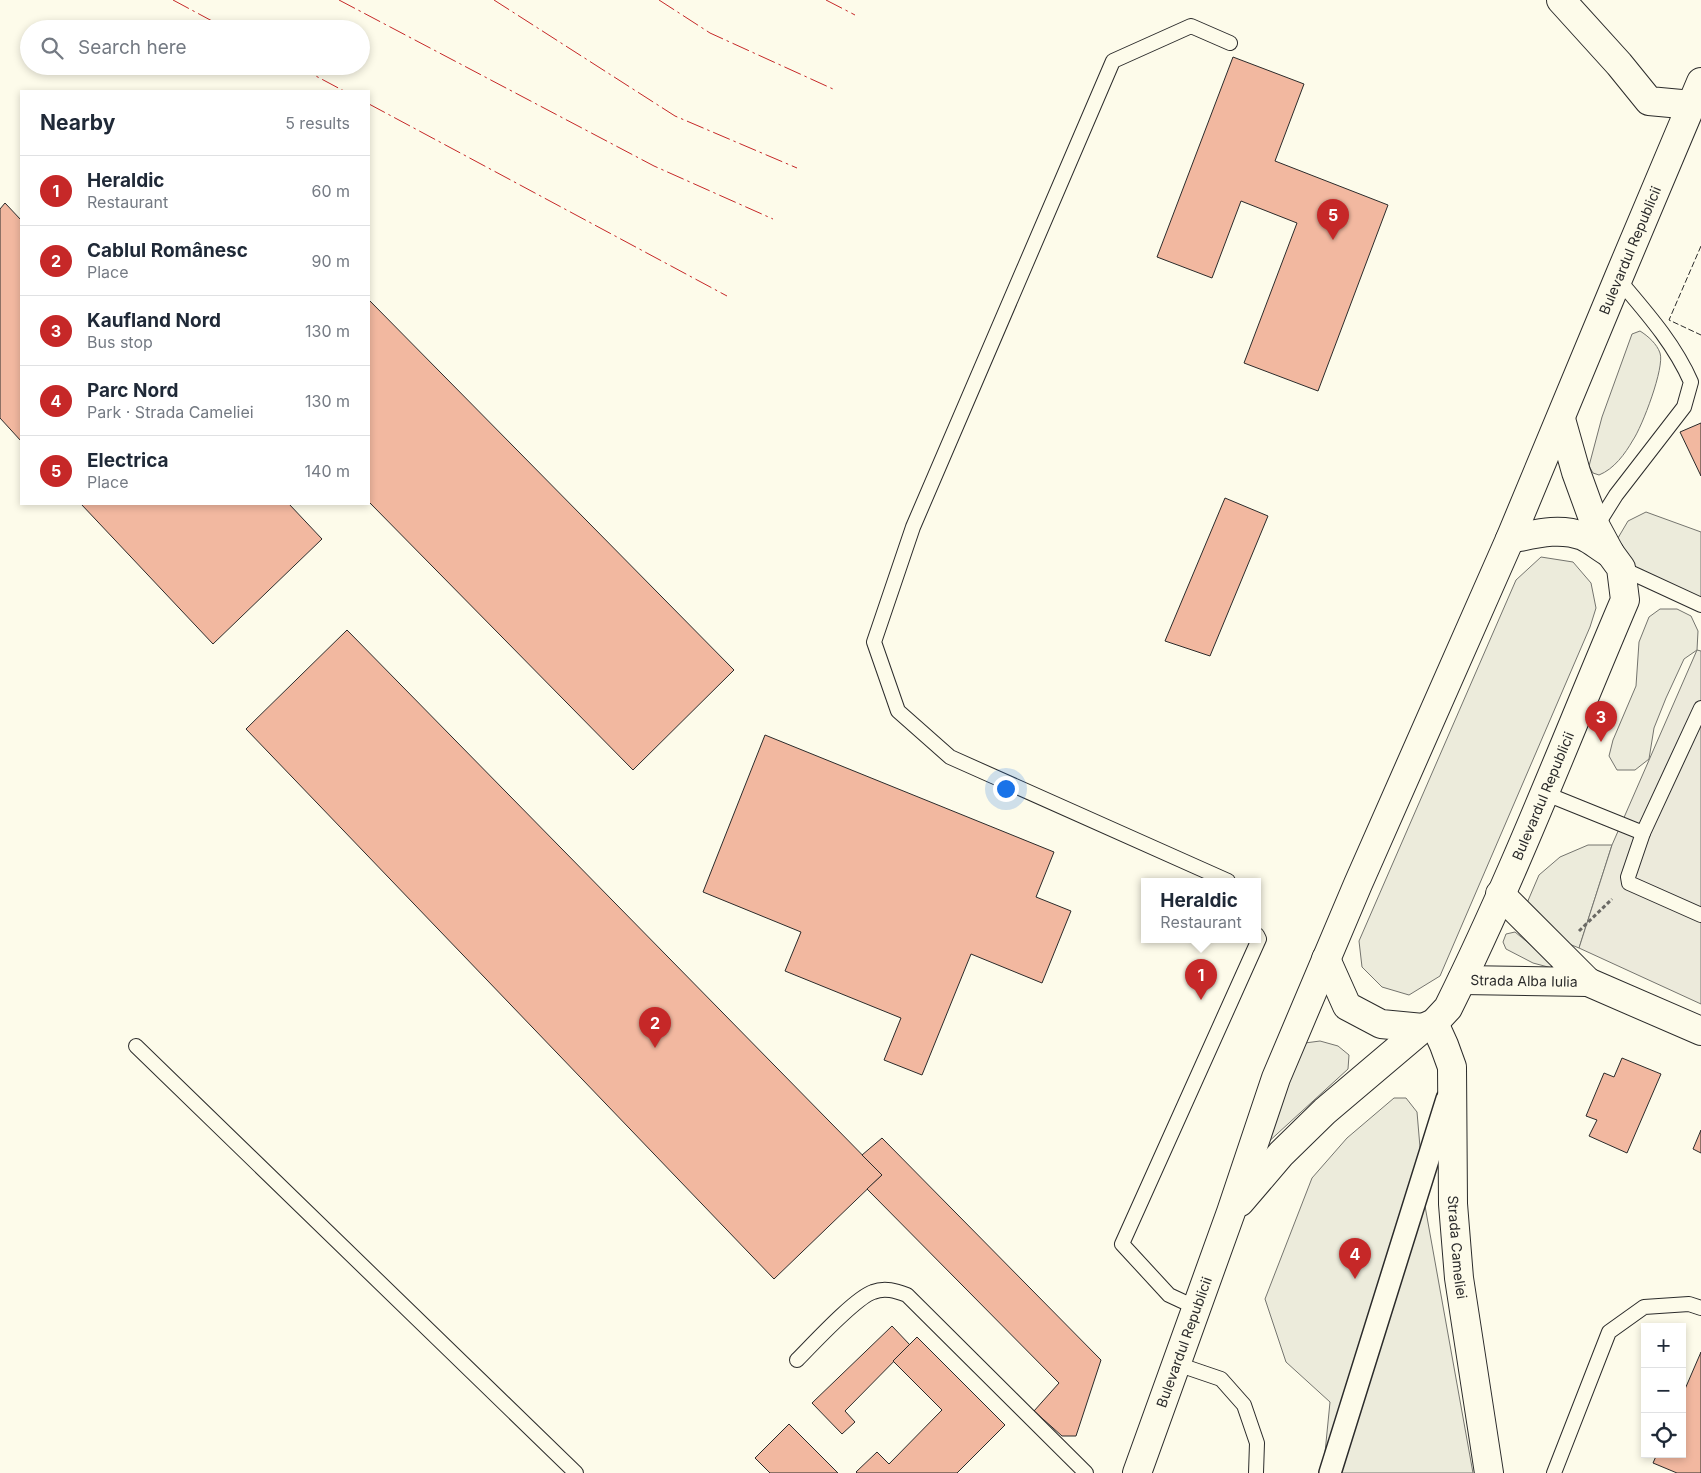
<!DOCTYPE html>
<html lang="en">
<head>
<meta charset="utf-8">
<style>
	body { margin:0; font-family:Inter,sans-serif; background:#f2f2f3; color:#1f2937 }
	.controls { position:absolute; right:15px; bottom:15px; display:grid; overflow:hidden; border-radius:0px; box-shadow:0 2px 8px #0003 }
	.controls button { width:45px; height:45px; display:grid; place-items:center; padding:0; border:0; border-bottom:1px solid #e0e1e3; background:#fff; color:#1f2937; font:25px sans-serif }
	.you { position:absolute; left:1005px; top:788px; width:18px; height:18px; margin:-12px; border:4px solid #fff; border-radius:50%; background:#1a73e8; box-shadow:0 0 0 8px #1a73e833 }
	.badge { display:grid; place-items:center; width:32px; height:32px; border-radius:50%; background:#c62828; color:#fff; font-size:16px; font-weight:700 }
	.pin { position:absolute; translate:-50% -41px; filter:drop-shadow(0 1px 2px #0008) }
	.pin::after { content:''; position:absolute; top:26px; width:18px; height:15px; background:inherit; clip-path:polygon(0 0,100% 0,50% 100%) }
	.popup { position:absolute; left:1141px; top:878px; width:120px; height:65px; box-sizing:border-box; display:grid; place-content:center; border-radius:0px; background:#fff; filter:drop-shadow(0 1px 4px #0005); font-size:16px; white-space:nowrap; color:#747a83 }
	.popup b { font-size:19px; color:#1f2937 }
	.popup::after { content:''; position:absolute; left:50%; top:100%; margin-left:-10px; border:10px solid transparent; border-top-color:#fff }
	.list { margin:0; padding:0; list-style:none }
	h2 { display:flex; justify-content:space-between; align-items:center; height:65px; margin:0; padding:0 20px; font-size:21px }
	h2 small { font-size:16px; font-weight:400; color:#747a83 }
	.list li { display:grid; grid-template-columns:32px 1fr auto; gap:15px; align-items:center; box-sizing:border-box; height:70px; padding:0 20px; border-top:1px solid #e0e1e3 }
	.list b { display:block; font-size:19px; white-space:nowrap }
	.list p { margin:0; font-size:16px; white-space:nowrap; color:#747a83 }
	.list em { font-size:16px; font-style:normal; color:#747a83 }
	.icon { flex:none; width:28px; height:28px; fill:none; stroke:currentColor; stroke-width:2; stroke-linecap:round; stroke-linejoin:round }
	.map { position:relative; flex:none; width:1701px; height:1473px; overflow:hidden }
	.search { position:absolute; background:#fff; box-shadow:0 2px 8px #0003; left:20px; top:20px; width:350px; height:55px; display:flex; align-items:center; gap:12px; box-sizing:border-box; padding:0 18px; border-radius:28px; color:#747a83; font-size:19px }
	.panel { position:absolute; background:#fff; box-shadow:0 2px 8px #0003; left:20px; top:90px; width:350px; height:415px; border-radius:0px }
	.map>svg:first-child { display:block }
	.green { fill:#ecebdb; stroke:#74746e }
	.parking { fill:#eceadb; stroke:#74746e }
	.building { fill:#f2b8a0; stroke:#2b2b2b }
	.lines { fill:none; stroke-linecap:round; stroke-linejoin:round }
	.service-casing { stroke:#2b2b2b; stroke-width:16 }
	.pedestrian-casing { stroke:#2b2b2b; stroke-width:24 }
	.minor-casing { stroke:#2b2b2b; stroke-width:30 }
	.primary-casing { stroke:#2b2b2b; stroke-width:30 }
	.path { stroke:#6a6964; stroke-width:3; stroke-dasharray:4 2.5; stroke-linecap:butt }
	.service { stroke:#fdfbea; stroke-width:14 }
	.pedestrian { stroke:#fdfbea; stroke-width:21 }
	.minor { stroke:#fdfbea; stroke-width:28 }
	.primary { stroke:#fdfbea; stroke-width:28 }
	.fence { stroke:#2b2b2b; stroke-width:1; stroke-dasharray:6 2.5; stroke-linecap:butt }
	.power { stroke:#c62828; stroke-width:1; stroke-dasharray:18 4 2.5 4; stroke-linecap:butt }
	.labels { text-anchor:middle; stroke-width:4; stroke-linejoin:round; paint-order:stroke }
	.street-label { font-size:14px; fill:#2b2b2b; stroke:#fdfbea }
</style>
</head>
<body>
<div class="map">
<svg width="1701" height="1473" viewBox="0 0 1701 1473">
	<rect width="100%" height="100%" fill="#fdfbea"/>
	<!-- green -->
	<g class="green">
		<path d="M 1640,331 C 1648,336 1657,344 1660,353 C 1665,367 1642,427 1633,440 C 1625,454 1614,469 1599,475 L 1593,473 L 1589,466 L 1602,417 L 1632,334 Z"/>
		<polygon points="1646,512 1701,532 1701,599 1633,567 1615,543 1628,521"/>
		<polygon points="1541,557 1573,562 1591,583 1596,608 1590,627 1440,976 1409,995 1382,987 1362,967 1359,941 1516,580"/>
		<polygon points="1660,609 1677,609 1691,616 1698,631 1697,650 1684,659 1666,698 1654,728 1649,759 1635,770 1617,770 1609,756 1613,740 1636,686 1639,642 1649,617"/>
		<polygon points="1588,845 1612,845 1579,948 1557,939 1527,903 1539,875 1560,857"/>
		<polygon points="1515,932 1563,971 1533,963 1506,949 1503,942 1506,934"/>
		<polygon points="1320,1041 1338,1046 1349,1055 1348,1069 1265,1145 1281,1099 1305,1043"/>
		<polygon points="1394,1098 1406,1098 1417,1112 1425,1206 1473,1473 1323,1473 1330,1402 1286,1362 1265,1299 1312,1178 1347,1138"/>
	</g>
	<!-- parking -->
	<polygon class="parking" points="1697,650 1701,651 1701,1004 1579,948 1612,845"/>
	<!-- building -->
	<g class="building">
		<polygon points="1233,57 1304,84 1275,161 1388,205 1318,391 1244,363 1297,223 1241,201 1212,278 1157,257"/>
		<polygon points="5,203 21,220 21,441 0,418 0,209"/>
		<polygon points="369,300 734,670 633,770 369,502"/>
		<polygon points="1701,423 1701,476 1680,432"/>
		<polygon points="1225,498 1268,516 1210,656 1165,641"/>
		<polygon points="81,504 289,504 322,539 213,644"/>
		<polygon points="347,630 882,1175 774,1279 246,729"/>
		<polygon points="765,735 1054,852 1036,897 1071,911 1042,983 971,954 922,1075 884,1060 901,1018 785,971 801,932 703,892"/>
		<polygon points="1622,1058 1661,1074 1627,1153 1589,1136 1597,1120 1586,1116 1604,1073 1614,1077"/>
		<polygon points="1701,1130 1701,1153 1693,1149"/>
		<polygon points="882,1138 1101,1360 1076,1436 1062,1436 1034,1411 1059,1383 867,1189 882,1175 862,1155"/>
		<polygon points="892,1326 910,1345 845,1411 855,1422 842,1434 812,1403"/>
		<polygon points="917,1337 1005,1425 957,1473 857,1473 856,1472 877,1452 889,1464 942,1410 893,1361"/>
		<polygon points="1701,1352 1701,1473 1677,1473 1653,1463 1657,1454 1682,1454 1682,1396"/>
		<polygon points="789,1424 838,1473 770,1473 755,1458"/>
	</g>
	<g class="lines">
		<!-- service casing -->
		<g class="service-casing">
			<g id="service">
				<path d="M 1596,527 L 1616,495 L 1684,407 L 1691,382 C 1674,343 1645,311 1618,279"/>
				<polyline points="1621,568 1701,605"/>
				<polyline points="1701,708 1643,833 1628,877 1629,883 1701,915"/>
				<polyline points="1544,793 1643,833"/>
				<polyline points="1228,881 950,757 898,711 874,642 913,527 1113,61 1191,26 1230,43"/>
				<polyline points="136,1046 576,1473"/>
				<polyline points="1197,1308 1169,1295 1122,1244 1259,939 1257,935"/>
				<path d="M 797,1360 C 813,1344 855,1298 873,1292 C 885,1287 896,1291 907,1295 L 1086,1473"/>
				<polyline points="1177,1364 1221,1379 1244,1405 1257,1443 1256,1473"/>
				<polyline points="1554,1473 1609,1332 1644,1307 1689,1304 1701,1308"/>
			</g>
		</g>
		<!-- pedestrian casing -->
		<g class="pedestrian-casing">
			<polyline id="pedestrian" points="1330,1473 1447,1099"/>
		</g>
		<!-- minor casing -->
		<g class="minor-casing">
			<g id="minor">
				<polyline points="1561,0 1619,64 1649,101 1692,105"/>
				<path id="s1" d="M 1462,980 L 1588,982 L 1500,894"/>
				<polyline points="1588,982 1701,1031"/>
				<path id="s2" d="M 1434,1023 L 1444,1045 L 1452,1067 L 1453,1204 L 1459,1278 L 1489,1473"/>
			</g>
		</g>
		<!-- primary casing -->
		<g class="primary-casing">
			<g id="primary">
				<path d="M 1510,539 C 1535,534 1559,527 1583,536 C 1592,540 1601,548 1610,553"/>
				<polyline points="1326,959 1347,1006 1381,1024 1423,1028"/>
				<path id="s3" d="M 1240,1202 L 1281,1154 L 1325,1111 L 1423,1028 L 1434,1023 L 1448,1008 C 1514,875 1567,736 1625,600 L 1621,568 L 1610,553 L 1596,527 L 1576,472 L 1561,419"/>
				<path id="s4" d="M 1137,1473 L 1231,1212 L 1276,1078 L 1358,884 L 1510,539 L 1618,279 L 1701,82"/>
			</g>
		</g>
		<!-- path -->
		<polyline class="path" points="1579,931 1612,899"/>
		<!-- service -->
		<use href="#service" class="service"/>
		<!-- pedestrian -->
		<use href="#pedestrian" class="pedestrian"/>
		<!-- minor -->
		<use href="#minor" class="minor"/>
		<!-- primary -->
		<use href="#primary" class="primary"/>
		<!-- fence -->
		<polyline class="fence" points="1701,246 1669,320 1701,335"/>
		<!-- power -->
		<g class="power">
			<polyline points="173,0 227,29"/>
			<polyline points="339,0 654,166 773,219"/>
			<polyline points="494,0 675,116 797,168"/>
			<polyline points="659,0 710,33 833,89"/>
			<polyline points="826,0 855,15"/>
			<polyline points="297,66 344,91"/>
			<polyline points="369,104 727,296"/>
		</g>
	</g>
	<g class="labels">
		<!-- street labels -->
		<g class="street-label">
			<text dy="5" stroke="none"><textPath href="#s4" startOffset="1319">Bulevardul Republicii</textPath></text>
			<text dy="5" stroke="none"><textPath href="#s3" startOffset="518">Bulevardul Republicii</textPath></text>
			<text dy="5" stroke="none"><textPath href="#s1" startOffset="62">Strada Alba Iulia</textPath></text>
			<text dy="5" stroke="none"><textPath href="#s2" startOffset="228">Strada Cameliei</textPath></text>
			<text dy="5" stroke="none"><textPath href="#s4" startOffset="139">Bulevardul Republicii</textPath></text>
		</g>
	</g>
</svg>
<div class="controls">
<button>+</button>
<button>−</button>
<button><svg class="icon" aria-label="locate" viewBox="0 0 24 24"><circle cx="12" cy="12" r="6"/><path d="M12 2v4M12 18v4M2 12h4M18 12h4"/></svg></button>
</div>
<div class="you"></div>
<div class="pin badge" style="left:1201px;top:1000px">1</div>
<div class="popup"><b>Heraldic</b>Restaurant</div>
<div class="pin badge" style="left:655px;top:1048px">2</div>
<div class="pin badge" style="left:1601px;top:742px">3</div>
<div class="pin badge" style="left:1355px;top:1279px">4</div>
<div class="pin badge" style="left:1333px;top:240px">5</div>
<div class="search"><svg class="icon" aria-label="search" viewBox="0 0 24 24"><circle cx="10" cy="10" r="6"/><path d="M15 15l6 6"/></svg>Search here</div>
<section class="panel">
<h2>Nearby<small>5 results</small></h2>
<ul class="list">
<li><span class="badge">1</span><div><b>Heraldic</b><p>Restaurant</p></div><em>60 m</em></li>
<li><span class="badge">2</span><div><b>Cablul Românesc</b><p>Place</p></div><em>90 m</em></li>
<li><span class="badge">3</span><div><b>Kaufland Nord</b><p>Bus stop</p></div><em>130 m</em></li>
<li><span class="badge">4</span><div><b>Parc Nord</b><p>Park · Strada Cameliei</p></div><em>130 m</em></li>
<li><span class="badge">5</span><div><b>Electrica</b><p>Place</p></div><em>140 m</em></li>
</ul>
</section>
</div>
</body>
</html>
